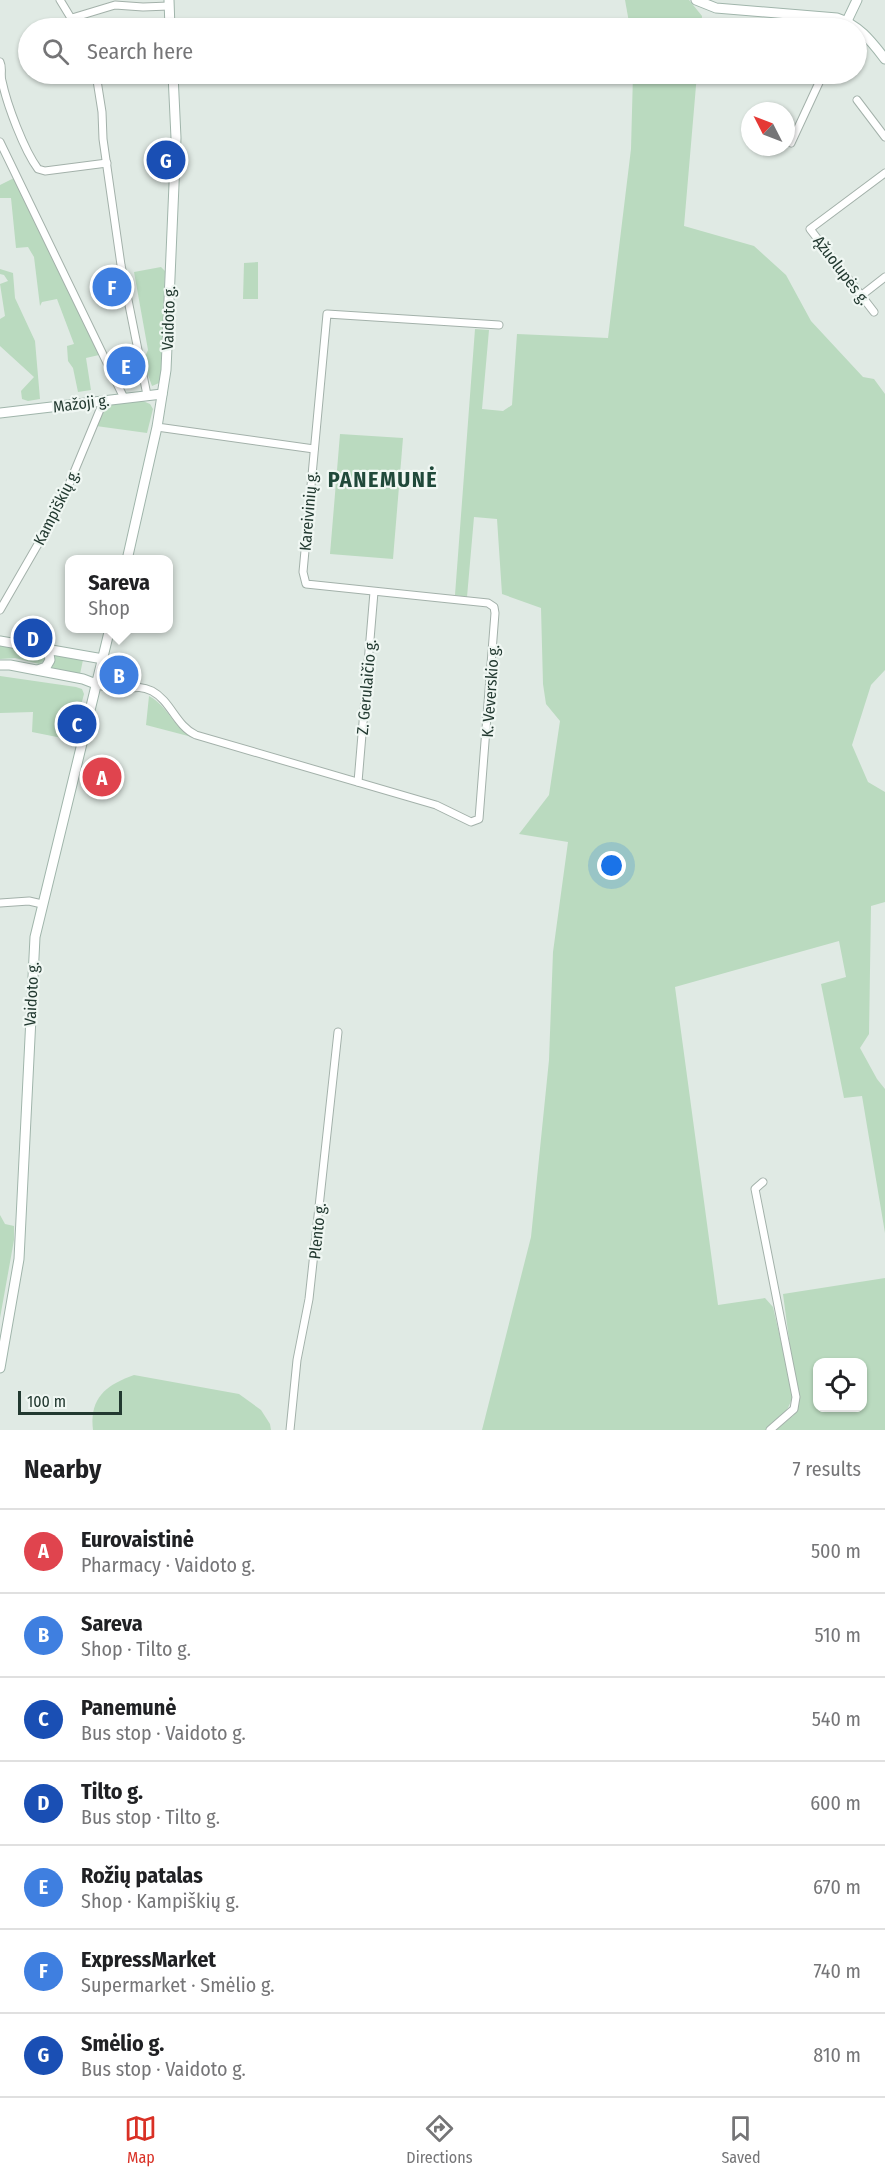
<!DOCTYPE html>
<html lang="en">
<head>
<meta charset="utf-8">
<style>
	body { margin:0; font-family:"Fira Sans Condensed",sans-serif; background:#f6f6f6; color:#202124 }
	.controls { position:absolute; right:18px; bottom:18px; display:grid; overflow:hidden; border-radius:12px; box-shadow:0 2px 4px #0004 }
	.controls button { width:54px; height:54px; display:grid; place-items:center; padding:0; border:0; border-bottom:2px solid #e0e0e0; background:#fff; color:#202124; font:30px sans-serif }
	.compass { position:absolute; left:741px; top:102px; width:54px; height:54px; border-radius:50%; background:#fff; box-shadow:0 2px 4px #0004; rotate:312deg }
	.scale { position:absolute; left:18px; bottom:15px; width:104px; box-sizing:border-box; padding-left:6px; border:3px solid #223930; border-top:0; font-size:16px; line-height:21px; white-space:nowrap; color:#223930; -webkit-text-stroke:4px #f0f7f3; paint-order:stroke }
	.you { position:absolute; left:612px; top:866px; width:21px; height:21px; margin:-15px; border:4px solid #fff; border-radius:50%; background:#1a73e8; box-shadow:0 0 0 9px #1a73e833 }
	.badge { display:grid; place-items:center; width:39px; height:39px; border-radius:50%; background:#d93025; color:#fff; font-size:20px; font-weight:700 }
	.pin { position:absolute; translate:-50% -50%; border:3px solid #fff; box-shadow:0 2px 6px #0006 }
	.popup { position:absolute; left:65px; top:555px; width:108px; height:78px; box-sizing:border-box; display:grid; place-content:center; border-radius:12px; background:#fff; filter:drop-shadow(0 2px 4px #0005); font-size:20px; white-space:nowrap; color:#757577 }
	.popup b { font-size:22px; color:#202124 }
	.popup::after { content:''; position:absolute; left:50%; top:100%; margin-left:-12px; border:12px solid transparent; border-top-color:#fff }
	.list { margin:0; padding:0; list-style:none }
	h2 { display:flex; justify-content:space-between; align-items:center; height:78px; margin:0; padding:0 24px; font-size:26px }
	h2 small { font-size:20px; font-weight:400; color:#757577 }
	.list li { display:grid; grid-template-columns:39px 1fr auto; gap:18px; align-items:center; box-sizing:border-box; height:84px; padding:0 24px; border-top:2px solid #e0e0e0 }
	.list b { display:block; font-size:22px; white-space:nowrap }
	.list p { margin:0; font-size:20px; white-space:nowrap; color:#757577 }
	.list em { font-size:20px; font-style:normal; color:#757577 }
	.icon { flex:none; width:33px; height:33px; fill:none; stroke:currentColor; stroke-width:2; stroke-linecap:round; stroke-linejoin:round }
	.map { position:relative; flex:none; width:885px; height:1430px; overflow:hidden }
	.search { position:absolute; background:#fff; box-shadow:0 2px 4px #0004; left:18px; right:18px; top:18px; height:66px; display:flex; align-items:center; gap:15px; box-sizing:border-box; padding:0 21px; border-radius:33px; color:#757577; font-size:22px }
	.sheet { height:666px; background:#fff }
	nav { display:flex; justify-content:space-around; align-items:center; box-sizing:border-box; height:84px; border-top:2px solid #e0e0e0; background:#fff; font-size:16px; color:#757577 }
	nav a { display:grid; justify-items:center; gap:3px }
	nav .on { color:#d93025 }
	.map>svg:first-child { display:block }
	.green { fill:#badabf; fill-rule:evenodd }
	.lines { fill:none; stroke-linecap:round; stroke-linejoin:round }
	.street-casing { stroke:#a3b1aa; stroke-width:9 }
	.secondary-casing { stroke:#a0b5ab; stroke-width:11 }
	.street { stroke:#fff; stroke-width:7 }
	.secondary { stroke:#fff; stroke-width:9 }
	.labels { text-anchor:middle; stroke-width:4.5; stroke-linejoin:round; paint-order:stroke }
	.street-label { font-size:16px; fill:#223930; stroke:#f0f7f3 }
	.district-label { font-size:22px; font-weight:bold; letter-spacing:1.5px; fill:#20493a; stroke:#f0f7f3 }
</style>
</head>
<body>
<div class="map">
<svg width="885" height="1430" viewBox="0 0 885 1430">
	<rect width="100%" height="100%" fill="#e0eae4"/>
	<!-- green -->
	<g class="green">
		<polygon points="625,0 689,0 702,16 701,28 630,28"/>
		<path d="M 633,74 L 697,74 L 684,226 L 754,246 L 786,275 L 811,321 L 863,377 L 874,379 L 885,394 L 885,670 L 871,685 L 852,745 L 868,782 L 885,792 L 885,902 L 871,906 L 869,1034 L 860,1048 L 877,1079 L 885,1089 L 885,1233 L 862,1096 L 844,1098 L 821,984 L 846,977 L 839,941 L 675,987 L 718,1305 L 765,1298 L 773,1307 L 793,1394 C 789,1412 780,1419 766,1430 L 482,1430 L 531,1237 L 549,1060 L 553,952 L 568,842 L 519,834 L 549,795 L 560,721 L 546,704 L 543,684 L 541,608 L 502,594 L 497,519 L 474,517 L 467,597 L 455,595 L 475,329 L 489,330 L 482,409 L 503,411 L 512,405 L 517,334 L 608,338 L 631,149 Z"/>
		<polygon points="14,178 99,355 86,358 91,390 78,392 73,368 68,361 67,346 74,344 57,299 42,302 40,306 34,257 28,247 16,248 11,198 0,198 0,185"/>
		<polygon points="258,262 258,299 243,299 244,263"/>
		<polygon points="161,267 165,271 161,374 159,383 152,386 143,361 148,350 134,272"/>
		<polygon points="0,269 13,273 15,298 35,341 40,399 28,401 22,399 21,391 34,377 0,346 0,319 5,316 0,284 8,281 4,275 0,274"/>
		<polygon points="143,401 150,404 153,409 147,433 96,426 108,404"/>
		<polygon points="340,434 403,438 393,559 330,554"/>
		<polygon points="0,646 41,653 45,656 45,661 39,664 15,658 0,659"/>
		<polygon points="54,655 83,660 80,674 51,669 54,663"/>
		<polygon points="0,676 76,687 82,689 84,694 72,740 32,732 33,712 0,713"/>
		<path d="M 149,696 C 168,706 173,727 192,737 L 146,725 Z"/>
		<polygon points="0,1215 5,1224 14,1226 14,1240 0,1318"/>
		<path d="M 885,1278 L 885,1430 L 776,1430 L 794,1415 L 798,1407 L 783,1294 ZM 818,1362 L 862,1362 L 862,1408 L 818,1408 Z"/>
		<path d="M 134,1375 L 239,1394 L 261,1410 L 270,1424 L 271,1430 L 93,1430 C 89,1398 106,1385 134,1375 Z"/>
	</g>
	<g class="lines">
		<!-- street casing -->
		<g class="street-casing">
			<g id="street">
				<polyline points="60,0 77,28"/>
				<polyline points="72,18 115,5 143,7 169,6"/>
				<path d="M 0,62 C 3,68 0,74 2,81 C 7,105 24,150 38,169 L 45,171 L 107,163"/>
				<polyline points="96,74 102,112 103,139 121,265 147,395"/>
				<polyline points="857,100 885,137"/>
				<polyline points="0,142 124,398"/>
				<polyline points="791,143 823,74"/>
				<polyline points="862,295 885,277"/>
				<polyline points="874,312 810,229 885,173"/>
				<polyline points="157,427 314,449"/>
				<polyline points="0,610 60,506 104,400"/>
				<path d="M 96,684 C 102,686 109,689 115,689 C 129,691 136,683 152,691 C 171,701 176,726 196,735 L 436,805 L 471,822 L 479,819 L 495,613 L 494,607 L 488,603 L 306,584 L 303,572 L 327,314 L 499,325"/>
				<polyline points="358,782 374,592"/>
				<polyline points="0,903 29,901 42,904"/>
				<polyline points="763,1182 755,1189 796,1397 794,1409 770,1430"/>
				<polyline points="290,1430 297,1360 309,1299 338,1032"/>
			</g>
		</g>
		<!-- secondary casing -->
		<g class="secondary-casing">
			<g id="secondary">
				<polyline points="169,0 170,28"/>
				<path d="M 696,0 L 716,8 L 837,18 C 859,25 871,41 885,59"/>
				<polyline points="847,21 857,0"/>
				<polyline points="0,413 162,394"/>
				<polyline points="127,560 157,427 166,370 176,138 173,74"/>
				<polyline points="0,641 103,659"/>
				<polyline points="0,665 10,665 83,679 96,684"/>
				<polyline points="38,670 46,667 50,660 49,654 44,649"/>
				<polyline points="0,1368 19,1259 35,937 110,628"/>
			</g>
		</g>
		<!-- street -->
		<use href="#street" class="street"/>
		<!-- secondary -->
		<use href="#secondary" class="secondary"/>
	</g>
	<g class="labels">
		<!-- street labels -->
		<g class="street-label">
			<text transform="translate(842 270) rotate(53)" y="6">Ąžuolupės g.</text>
			<text transform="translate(168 318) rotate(-88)" y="6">Vaidoto g.</text>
			<text transform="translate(81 403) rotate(-7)" y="6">Mažoji g.</text>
			<text transform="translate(56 507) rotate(-63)" y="6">Kampiškių g.</text>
			<text transform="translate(308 511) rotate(-85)" y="6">Kareivinių g.</text>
			<text transform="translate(366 687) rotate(-85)" y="6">Z. Gerulaičio g.</text>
			<text transform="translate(490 691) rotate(-86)" y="6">K. Veverskio g.</text>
			<text transform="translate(31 994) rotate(-87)" y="6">Vaidoto g.</text>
			<text transform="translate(317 1231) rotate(-84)" y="6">Plento g.</text>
		</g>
		<!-- district labels -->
		<g class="district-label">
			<text x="383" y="487">PANEMUNĖ</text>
		</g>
	</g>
</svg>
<div class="controls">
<button><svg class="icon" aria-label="locate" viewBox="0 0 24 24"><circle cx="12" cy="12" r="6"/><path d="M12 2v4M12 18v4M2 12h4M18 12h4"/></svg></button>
</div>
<svg class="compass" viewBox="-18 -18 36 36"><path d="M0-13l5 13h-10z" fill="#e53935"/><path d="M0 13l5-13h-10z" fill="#757577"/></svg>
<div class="scale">100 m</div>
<div class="you"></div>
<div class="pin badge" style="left:102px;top:777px;background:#e0444e">A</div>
<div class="pin badge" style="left:119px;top:675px;background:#3f7fe0">B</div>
<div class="popup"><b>Sareva</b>Shop</div>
<div class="pin badge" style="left:77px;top:724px;background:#1a4fb4">C</div>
<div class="pin badge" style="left:33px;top:638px;background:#1a4fb4">D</div>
<div class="pin badge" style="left:126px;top:366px;background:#3f7fe0">E</div>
<div class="pin badge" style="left:112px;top:287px;background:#3f7fe0">F</div>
<div class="pin badge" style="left:166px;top:160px;background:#1a4fb4">G</div>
<div class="search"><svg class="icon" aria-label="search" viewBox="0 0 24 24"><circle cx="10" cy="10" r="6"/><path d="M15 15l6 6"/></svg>Search here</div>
</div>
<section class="sheet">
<h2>Nearby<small>7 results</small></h2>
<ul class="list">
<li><span class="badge" style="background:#e0444e">A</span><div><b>Eurovaistinė</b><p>Pharmacy · Vaidoto g.</p></div><em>500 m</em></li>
<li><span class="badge" style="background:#3f7fe0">B</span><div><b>Sareva</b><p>Shop · Tilto g.</p></div><em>510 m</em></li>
<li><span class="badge" style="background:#1a4fb4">C</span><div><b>Panemunė</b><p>Bus stop · Vaidoto g.</p></div><em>540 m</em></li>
<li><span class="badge" style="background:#1a4fb4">D</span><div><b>Tilto g.</b><p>Bus stop · Tilto g.</p></div><em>600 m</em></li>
<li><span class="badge" style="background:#3f7fe0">E</span><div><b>Rožių patalas</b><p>Shop · Kampiškių g.</p></div><em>670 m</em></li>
<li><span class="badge" style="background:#3f7fe0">F</span><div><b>ExpressMarket</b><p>Supermarket · Smėlio g.</p></div><em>740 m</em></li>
<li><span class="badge" style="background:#1a4fb4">G</span><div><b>Smėlio g.</b><p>Bus stop · Vaidoto g.</p></div><em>810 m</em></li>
</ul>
</section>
<nav>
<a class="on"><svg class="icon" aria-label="map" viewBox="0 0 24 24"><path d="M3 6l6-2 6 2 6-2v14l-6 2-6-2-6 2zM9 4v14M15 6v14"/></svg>Map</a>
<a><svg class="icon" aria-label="directions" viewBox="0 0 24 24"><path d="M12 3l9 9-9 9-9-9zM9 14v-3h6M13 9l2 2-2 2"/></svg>Directions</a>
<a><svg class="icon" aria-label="saved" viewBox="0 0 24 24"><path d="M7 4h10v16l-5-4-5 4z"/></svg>Saved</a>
</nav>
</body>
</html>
